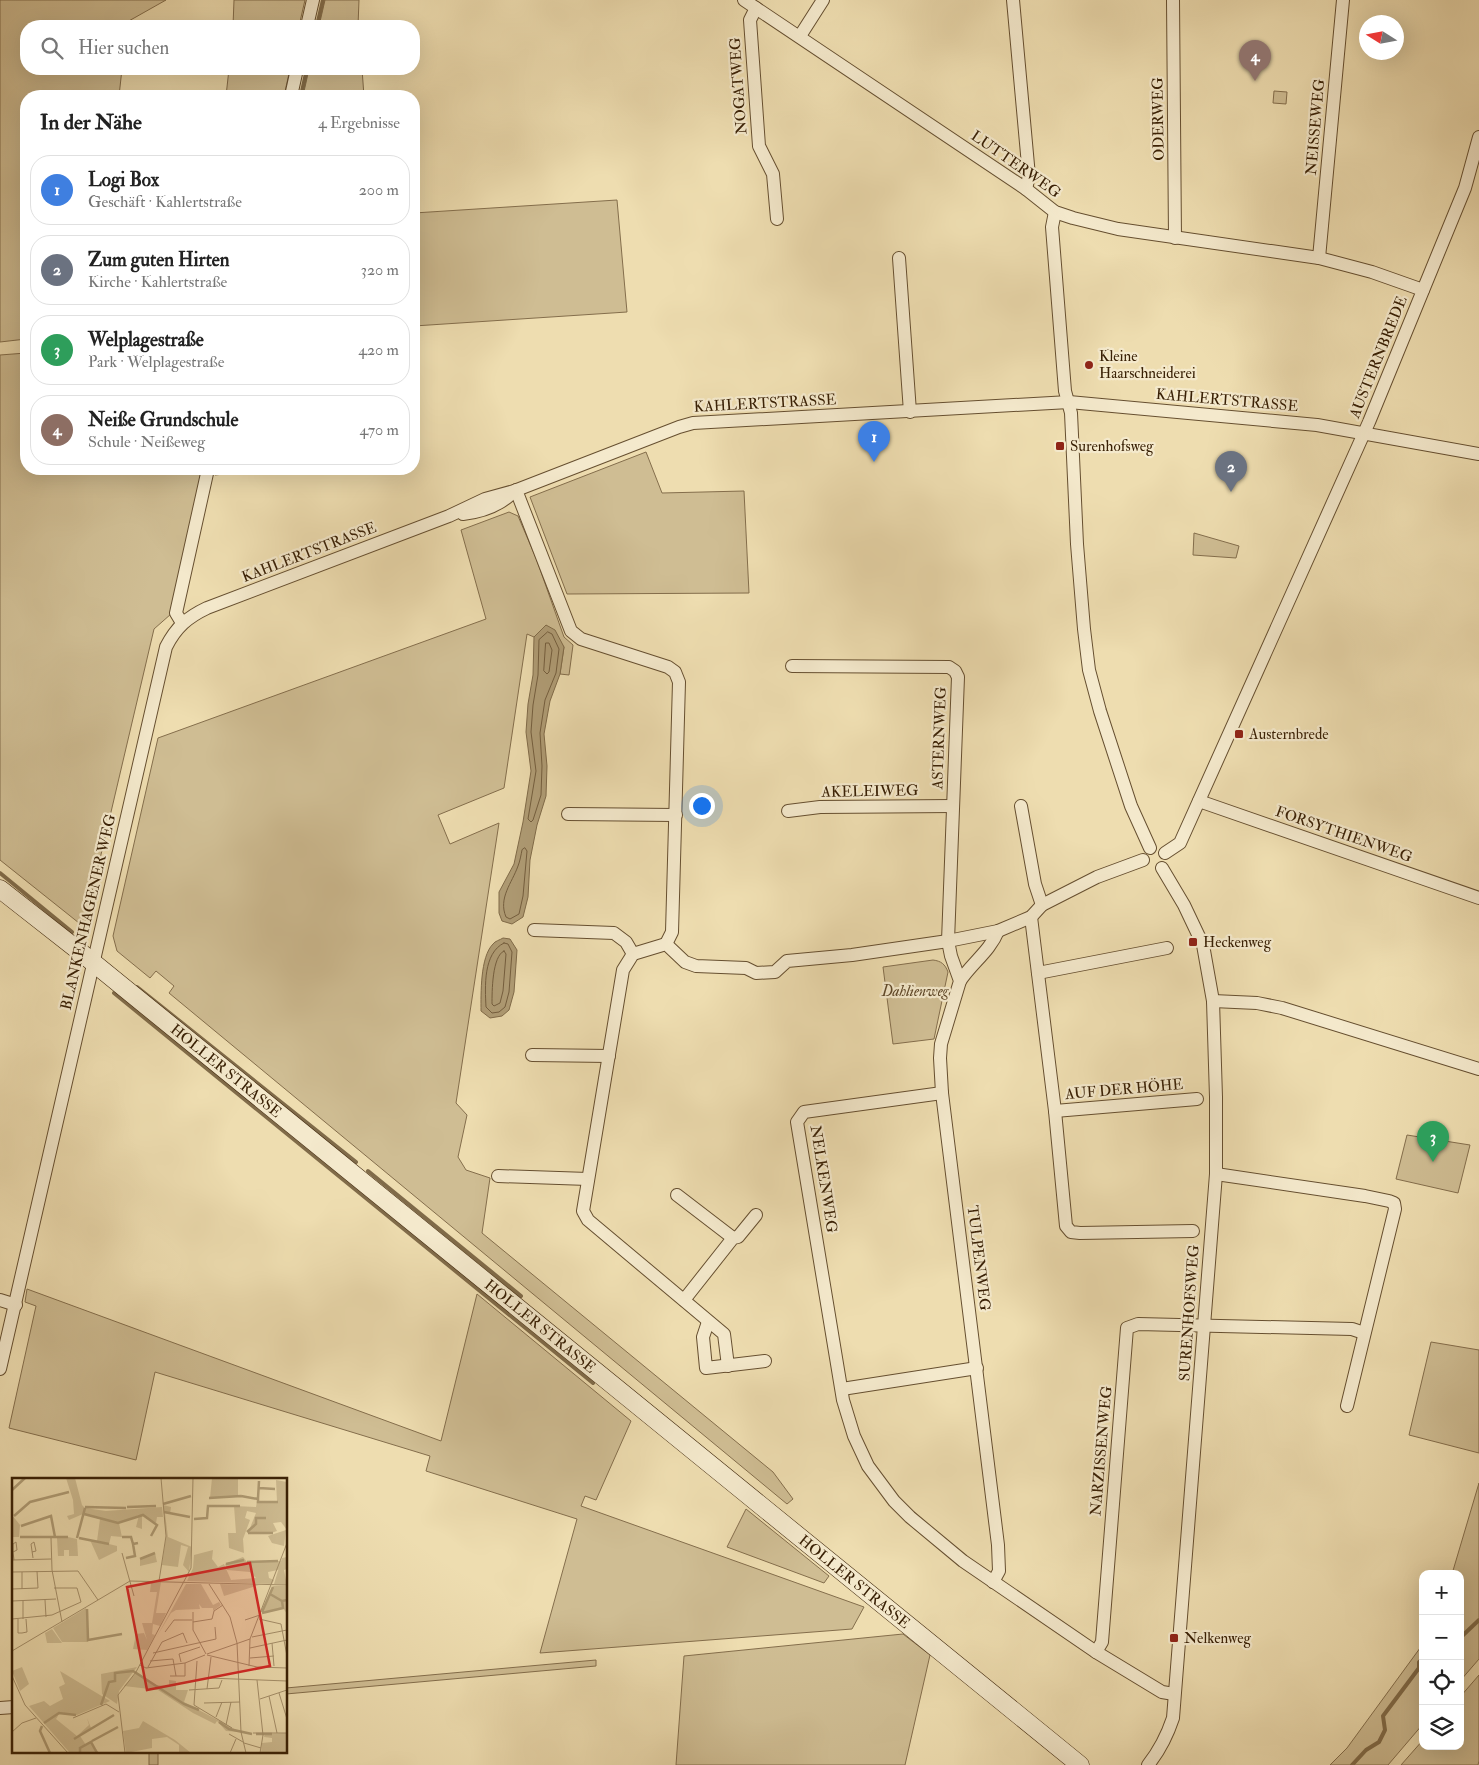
<!DOCTYPE html>
<html lang="de">
<head>
<meta charset="utf-8">
<style>
	body { margin:0; font-family:"IM FELL Double Pica",serif; background:#f6f6f6; color:#222 }
	.controls { position:absolute; right:15px; bottom:15px; display:grid; overflow:hidden; border-radius:10px; box-shadow:0 5px 20px #0002 }
	.controls button { width:45px; height:45px; display:grid; place-items:center; padding:0; border:0; border-bottom:1px solid #e0e0e0; background:#fff; color:#222; font:25px sans-serif }
	.compass { position:absolute; left:1359px; top:15px; width:45px; height:45px; border-radius:50%; background:#fff; box-shadow:0 5px 20px #0002; rotate:281deg }
	.you { position:absolute; left:701px; top:805px; width:18px; height:18px; margin:-12px; border:4px solid #fff; border-radius:50%; background:#1a73e8; box-shadow:0 0 0 8px #1a73e833 }
	.badge { display:grid; place-items:center; width:32px; height:32px; border-radius:50%; background:#8f2418; color:#fff; font-size:16px; font-weight:700 }
	.pin { position:absolute; translate:-50% -41px; filter:drop-shadow(0 1px 2px #0008) }
	.pin::after { content:''; position:absolute; top:26px; width:18px; height:15px; background:inherit; clip-path:polygon(0 0,100% 0,50% 100%) }
	.list { margin:0; padding:0; list-style:none }
	h2 { display:flex; justify-content:space-between; align-items:center; height:65px; margin:0; padding:0 20px; font-size:21px }
	h2 small { font-size:16px; font-weight:400; color:#767676 }
	.list li { display:grid; grid-template-columns:32px 1fr auto; gap:15px; align-items:center; box-sizing:border-box; height:70px; margin:0 10px 10px; padding:0 10px; border:1px solid #e0e0e0; border-radius:20px }
	.list b { display:block; font-size:19px; white-space:nowrap }
	.list p { margin:0; font-size:16px; white-space:nowrap; color:#767676 }
	.list em { font-size:16px; font-style:normal; color:#767676 }
	.icon { flex:none; width:28px; height:28px; fill:none; stroke:currentColor; stroke-width:2; stroke-linecap:round; stroke-linejoin:round }
	.map { position:relative; flex:none; width:1479px; height:1765px; overflow:hidden }
	.search { position:absolute; background:#fff; box-shadow:0 5px 20px #0002; left:20px; top:20px; width:400px; height:55px; display:flex; align-items:center; gap:12px; box-sizing:border-box; padding:0 18px; border-radius:20px; color:#767676; font-size:19px }
	.panel { position:absolute; background:#fff; box-shadow:0 5px 20px #0002; left:20px; top:90px; width:400px; height:385px; border-radius:20px }
	.map>svg:first-child { display:block }
	.green { fill:#cfbd93; stroke:#846e4c }
	.water { fill:#b09d76; stroke:#806b49 }
	.lines { fill:none; stroke-linecap:round; stroke-linejoin:round }
	.shore { stroke:#745e3e; stroke-width:1 }
	.stream { stroke:#806b49; stroke-width:4 }
	.street-casing { stroke:#664f30; stroke-width:14 }
	.secondary-casing { stroke:#392005; stroke-width:19 }
	.street { stroke:#f4e9cc; stroke-width:12 }
	.secondary { stroke:#f4e9cc; stroke-width:18 }
	.poi-dot { fill:#8f2418; stroke:#f4e9cc; stroke-width:2 }
	.labels { text-anchor:middle; stroke-width:4.5; stroke-linejoin:round; paint-order:stroke }
	.street-label { font-size:15px; fill:#392005; stroke:#f4e9cc }
	.poi-label { font-size:15px; fill:#392005; stroke:#f4e9cc; text-anchor:start }
	.park-label { font-size:15px; font-style:italic; fill:#5e4728; stroke:#f4e9cc }
	.inset-river { fill:none; stroke:#b09d76; stroke-width:2.5 }
	.inset-road { fill:none; stroke:#a6916c; stroke-width:1 }
	.view { fill:#d62828; fill-opacity:0.15; stroke:#d62828; stroke-width:2.5 }
	.inset-edge { fill:none; stroke:#392005; stroke-width:2.5 }
</style>
</head>
<body>
<div class="map">
<svg width="1479" height="1765" viewBox="0 0 1479 1765">
	<rect width="100%" height="100%" fill="#eeddb0"/>
	<filter id="stains"><feTurbulence type="fractalNoise" baseFrequency=".004" numOctaves="4"/><feColorMatrix values="0 0 0 0 .2 0 0 0 0 .09 0 0 0 0 .02 0 0 0 .5 -.17"/></filter>
	<radialGradient id="worn" r=".72"><stop offset=".6" stop-color="#630" stop-opacity="0"/><stop offset="1" stop-color="#630" stop-opacity=".3"/></radialGradient>
	<!-- green -->
	<g class="green">
		<polygon points="0,0 166,0 127,22 127,26 26,26 26,69 122,69 119,96 26,96 26,339 0,342"/>
		<polygon points="234,0 305,0 299,26 233,26"/>
		<polygon points="325,0 359,0 358,26 319,26"/>
		<polygon points="229,69 290,69 284,96 226,96"/>
		<polygon points="309,69 362,69 364,96 303,96"/>
		<polygon points="1274,91 1287,92 1286,104 1273,103"/>
		<polygon points="617,200 627,312 414,326 414,213"/>
		<polygon points="26,353 26,469 202,469 171,614 154,629 84,927 0,860 0,355"/>
		<polygon points="646,452 662,493 744,491 749,593 567,594 530,497"/>
		<polygon points="216,469 268,469 215,475"/>
		<polygon points="509,512 518,516 536,558 564,637 573,645 569,675 560,674 564,647 546,625 534,637 527,634 504,788 438,815 450,844 499,823 456,1103 467,1115 458,1157 466,1170 490,1178 482,1233 773,1472 793,1499 787,1504 169,993 174,986 156,971 150,978 117,951 113,936 158,738 486,619 461,530"/>
		<polygon points="1194,533 1239,546 1236,558 1193,555"/>
		<path d="M 933,960 C 941,961 945,964 948,972 L 934,1039 L 893,1044 L 883,967 Z"/>
		<polygon points="1407,1135 1470,1145 1458,1193 1396,1179"/>
		<polygon points="27,1289 441,1441 477,1294 631,1421 596,1500 585,1496 581,1506 864,1607 852,1629 540,1653 577,1519 426,1471 430,1456 155,1372 136,1460 9,1428 36,1306 25,1302"/>
		<polygon points="1431,1342 1479,1350 1479,1453 1409,1435"/>
		<polygon points="1479,1483 1479,1659 1460,1681 1460,1574 1452,1574"/>
		<polygon points="746,1509 829,1576 824,1583 727,1547"/>
		<polygon points="903,1634 930,1655 905,1765 676,1765 684,1656"/>
		<polygon points="1423,1644 1423,1724 1388,1765 1330,1765 1347,1748"/>
		<polygon points="596,1660 596,1666 286,1694 286,1688"/>
		<polygon points="1479,1675 1479,1761 1478,1765 1401,1765 1423,1740 1423,1746 1460,1746 1460,1697"/>
		<rect x="149" y="1751" width="9" height="14"/>
	</g>
	<!-- water -->
	<g class="water">
		<polygon points="546,625 555,630 564,647 560,674 550,701 544,734 547,766 546,796 537,825 530,860 528,897 523,917 512,924 502,921 499,913 499,892 514,864 523,822 531,771 526,732 528,704 533,675 534,637"/>
		<path d="M 503,938 L 510,939 L 517,950 L 514,992 L 509,1010 L 502,1016 L 490,1018 L 481,1011 C 481,994 480,957 493,944 C 495,941 500,940 503,938 Z"/>
	</g>
	<g class="lines">
		<!-- shore -->
		<g class="shore">
			<polygon points="548,632 552,634 559,649 556,673 545,700 540,733 542,766 541,795 533,820 531,822 528,819 536,771 531,732 533,705 538,675 539,640"/>
			<polygon points="546,643 549,643 552,650 549,672 547,674 544,671"/>
			<path d="M 525,848 L 527,851 L 523,896 L 519,914 L 510,919 L 506,917 C 498,898 512,883 518,866 C 520,861 521,855 522,850 Z"/>
			<path d="M 504,943 L 508,944 L 512,952 L 509,992 L 505,1007 L 499,1012 L 492,1013 L 486,1007 C 485,987 483,953 504,943 Z"/>
			<path d="M 504,951 L 506,954 L 503,991 L 500,1003 L 494,1006 L 492,1004 C 492,992 492,956 504,951 Z"/>
		</g>
		<!-- stream -->
		<g class="stream">
			<polyline points="317,26 323,0"/>
			<polyline points="301,96 307,69"/>
			<polyline points="0,873 72,932"/>
			<polyline points="137,987 356,1162"/>
			<polyline points="114,993 593,1383"/>
			<polyline points="368,1171 521,1296"/>
			<polyline points="1460,1638 1479,1620"/>
			<polyline points="1352,1765 1366,1750 1379,1742 1385,1730 1383,1716 1419,1668 1419,1662 1423,1659"/>
		</g>
		<!-- street casing -->
		<g class="street-casing">
			<g id="street">
				<polyline points="744,0 1026,189 1055,212 1073,218 1118,229 1319,258 1372,272 1423,290"/>
				<polyline points="1013,0 1029,176 1026,189"/>
				<polyline points="1173,0 1175,238"/>
				<polyline points="756,8 750,20 759,146 773,174 777,219"/>
				<polyline points="307,26 313,0"/>
				<polyline points="800,36 823,0"/>
				<polyline points="291,96 297,69"/>
				<polyline points="1055,212 1052,227 1065,391 1071,413 1077,544 1084,629 1089,670 1100,711 1131,806 1150,848"/>
				<polyline points="899,258 910,412"/>
				<polyline points="1319,258 1343,0"/>
				<polyline points="516,490 571,631 581,639 668,667 675,672 679,682 672,932 666,944"/>
				<path d="M 463,514 C 481,512 497,507 511,494"/>
				<polyline points="182,623 176,613 208,469"/>
				<polyline points="792,666 949,667 955,671 958,677 948,941 951,956 960,981 941,1044 940,1058 942,1093 998,1545 999,1571 993,1582"/>
				<polyline points="1199,801 1479,898"/>
				<polyline points="1021,806 1035,884 1042,905"/>
				<polyline points="788,811 820,807 953,806"/>
				<polyline points="568,814 676,815"/>
				<polyline points="1165,853 1180,843 1369,422 1465,188 1479,137"/>
				<polyline points="1031,917 1055,1111 1066,1226 1071,1232 1080,1233 1193,1231"/>
				<polyline points="534,930 614,933 626,942 633,954"/>
				<polyline points="1038,973 1167,948"/>
				<path d="M 960,981 C 971,964 990,951 998,931"/>
				<polyline points="1213,1001 1257,1003 1282,1008 1479,1069"/>
				<polyline points="532,1055 609,1056"/>
				<polyline points="942,1093 804,1112 797,1122 843,1400 854,1436 868,1466 894,1501 910,1517 963,1561 1096,1652 1162,1692 1174,1694"/>
				<polyline points="1055,1111 1197,1099"/>
				<polyline points="1216,1174 1365,1196 1389,1201 1394,1203 1395,1209 1347,1406"/>
				<polyline points="498,1176 588,1179"/>
				<polyline points="677,1195 733,1238"/>
				<polyline points="0,1300 16,1305"/>
				<polyline points="684,1300 733,1238 738,1237 756,1215"/>
				<polyline points="708,1322 703,1337 706,1368 765,1361"/>
				<polyline points="728,1366 724,1334 588,1220 583,1211 623,970 633,954 666,944 685,962 696,966 746,968 756,973 775,972 787,961 852,955 948,941 998,931 1031,917 1042,905 1097,877 1143,860"/>
				<path d="M 0,1369 L 166,647 C 176,627 188,617 207,608 L 449,516 L 485,499 L 514,491 L 679,427 L 693,423 L 1069,402 L 1317,425 L 1479,454"/>
				<polyline points="842,1389 977,1368"/>
				<polyline points="1096,1652 1102,1642 1127,1328 1138,1324 1352,1329 1364,1333"/>
				<polyline points="0,1708 14,1707"/>
				<path d="M 1148,1765 C 1160,1750 1167,1736 1173,1718 L 1216,1174 L 1216,1097 L 1213,1001 L 1203,945 L 1184,905 L 1162,868"/>
			</g>
		</g>
		<!-- secondary casing -->
		<g class="secondary-casing">
			<g id="secondary">
				<path id="s1" d="M 0,889 L 79,951 L 1080,1765"/>
			</g>
		</g>
		<!-- street -->
		<use href="#street" class="street"/>
		<!-- secondary -->
		<use href="#secondary" class="secondary"/>
	</g>
	<!-- markers -->
	<g class="poi-dot">
		<circle cx="1089" cy="365" r="5"/>
		<rect x="1055" y="441" width="10" height="10" rx="2.5"/>
		<rect x="1234" y="729" width="10" height="10" rx="2.5"/>
		<rect x="1188" y="937" width="10" height="10" rx="2.5"/>
		<rect x="1169" y="1633" width="10" height="10" rx="2.5"/>
	</g>
	<g class="labels">
		<!-- street labels -->
		<g class="street-label">
			<text transform="translate(738 86) rotate(-94)" y="5">NOGATWEG</text>
			<text transform="translate(1158 119) rotate(-91)" y="5">ODERWEG</text>
			<text transform="translate(1315 127) rotate(-85)" y="5">NEISSEWEG</text>
			<text transform="translate(1016 164) rotate(35)" y="5">LUTTERWEG</text>
			<text transform="translate(1378 357) rotate(-68)" y="5">AUSTERNBREDE</text>
			<text transform="translate(1227 400) rotate(5)" y="5">KAHLERTSTRASSE</text>
			<text transform="translate(765 403) rotate(-3)" y="5">KAHLERTSTRASSE</text>
			<text transform="translate(309 552) rotate(-21)" y="5">KAHLERTSTRASSE</text>
			<text transform="translate(939 738) rotate(-88)" y="5">ASTERNWEG</text>
			<text transform="translate(870 791) rotate(-1)" y="5">AKELEIWEG</text>
			<text transform="translate(1344 834) rotate(19)" y="5">FORSYTHIENWEG</text>
			<text transform="translate(88 912) rotate(-77)" y="5">BLANKENHAGENER WEG</text>
			<text dy="5" stroke="none"><textPath href="#s1" startOffset="290">HOLLER STRASSE</textPath></text>
			<text transform="translate(1124 1089) rotate(-5)" y="5">AUF DER HÖHE</text>
			<text transform="translate(824 1179) rotate(81)" y="5">NELKENWEG</text>
			<text transform="translate(979 1258) rotate(83)" y="5">TULPENWEG</text>
			<text transform="translate(1189 1313) rotate(-86)" y="5">SURENHOFSWEG</text>
			<text dy="5" stroke="none"><textPath href="#s1" startOffset="695">HOLLER STRASSE</textPath></text>
			<text transform="translate(1101 1451) rotate(-85)" y="5">NARZISSENWEG</text>
			<text dy="5" stroke="none"><textPath href="#s1" startOffset="1100">HOLLER STRASSE</textPath></text>
		</g>
		<!-- poi labels -->
		<g class="poi-label">
			<text x="1099" y="361">Kleine<tspan x="1099" dy="17">Haarschneiderei</tspan></text>
			<text x="1070" y="451">Surenhofsweg</text>
			<text x="1249" y="739">Austernbrede</text>
			<text x="1203" y="947">Heckenweg</text>
			<text x="1184" y="1643">Nelkenweg</text>
		</g>
		<!-- park labels -->
		<g class="park-label">
			<text x="915" y="996">Dahlienweg</text>
		</g>
	</g>
	<!-- overview -->
	<g transform="translate(12 1478)">
		<rect width="275" height="275" fill="#eeddb0"/>
		<path d="M 54,0 L 63,0 L 70,27 L 73,30 L 94,33 L 150,29 L 151,39 L 145,39 L 144,45 L 130,37 L 130,51 L 124,49 L 127,37 L 107,45 L 110,59 L 99,58 L 97,66 L 105,68 L 105,73 L 87,82 L 78,62 L 85,63 L 88,41 L 71,36 L 57,42 L 55,38 L 62,36 L 61,22 ZM 200,0 L 226,0 L 226,18 L 198,20 ZM 264,2 L 275,4 L 275,52 L 269,44 L 261,45 L 265,53 L 256,56 L 236,55 L 244,35 L 235,33 L 233,40 L 238,42 L 231,61 L 232,75 L 217,70 L 216,55 L 224,55 L 222,28 L 244,29 L 245,23 L 265,24 ZM 151,27 L 159,29 L 158,36 L 153,35 L 156,59 L 180,69 L 177,94 L 171,87 L 176,69 L 169,67 L 166,89 L 150,87 L 154,58 ZM 0,37 L 8,47 L 7,59 L 0,59 ZM 274,52 L 272,68 L 260,65 L 256,58 ZM 8,59 L 56,59 L 65,61 L 66,78 L 57,78 L 57,72 L 52,72 L 52,78 L 46,78 L 45,60 ZM 201,72 L 200,81 L 206,89 L 212,86 L 219,102 L 244,100 L 238,94 L 215,92 L 213,86 L 231,79 L 235,84 L 269,83 L 268,88 L 266,92 L 256,94 L 257,100 L 262,102 L 260,106 L 175,103 L 181,90 L 182,77 ZM 143,75 L 145,84 L 128,88 L 128,82 ZM 275,79 L 275,91 L 272,92 L 275,107 L 262,106 L 270,80 ZM 149,104 L 144,135 L 154,135 L 148,148 L 141,146 L 140,156 L 143,157 L 135,172 L 121,171 L 124,156 L 132,155 L 135,162 L 130,145 L 140,145 L 145,114 L 138,114 L 139,105 ZM 174,106 L 189,106 L 201,127 L 207,124 L 209,127 L 201,133 L 201,130 L 190,130 L 187,126 L 188,131 L 164,132 L 159,135 L 144,160 ZM 208,106 L 247,107 L 212,118 ZM 261,108 L 275,108 L 275,136 L 271,130 L 250,134 ZM 74,130 L 76,164 L 50,164 L 41,150 ZM 40,151 L 50,165 L 35,165 L 33,155 ZM 10,189 L 17,206 L 8,213 L 0,193 ZM 125,189 L 107,213 L 105,226 L 90,216 L 89,196 ZM 48,193 L 98,223 L 65,237 L 47,236 L 44,241 L 65,258 L 77,247 L 75,240 L 79,250 L 68,258 L 74,267 L 79,264 L 87,275 L 58,275 L 17,228 L 32,223 L 38,228 L 51,221 L 47,209 L 53,206 ZM 125,194 L 144,207 L 157,208 L 157,202 L 164,203 L 164,212 L 176,212 L 172,224 L 228,254 L 214,253 L 205,243 L 203,246 L 181,235 L 146,212 L 112,208 ZM 131,243 L 163,262 L 179,275 L 167,275 L 167,267 L 155,259 L 140,261 L 140,270 L 114,275 L 111,253 L 127,250 ZM 275,255 L 275,275 L 249,275 L 250,265 L 260,264 L 260,260 L 252,259 L 253,256 Z" fill="#cfbd93"/>
		<path class="inset-river" d="M 247,10 L 263,11M 0,12 L 13,0M 229,18 L 246,21 L 246,24 L 266,24M 197,20 L 229,18M 246,20 L 247,3M 151,26 L 179,18M 73,29 L 114,30M 115,29 L 144,28M 152,34 L 178,39M 72,36 L 106,45 L 131,37 L 145,47 L 139,58M 2,38 L 18,24 L 57,14M 182,41 L 195,40 L 196,28 L 228,28M 9,48 L 39,38 L 43,59M 235,54 L 244,46 L 244,40 L 254,40M 236,55 L 261,55M 8,59 L 56,59M 110,59 L 119,59 L 121,66M 65,60 L 73,30M 67,60 L 97,66M 114,80 L 123,78 L 121,66 L 126,65M 128,81 L 143,75M 235,84 L 266,83M 214,86 L 232,82M 258,116 L 270,123 L 275,122M 75,131 L 76,162 L 110,156M 250,134 L 261,109M 250,135 L 271,130 L 270,123M 89,227 L 97,204 L 103,203 L 103,195 L 121,193 L 172,226 L 187,232M 207,244 L 217,251 L 240,256M 32,245 L 47,235 L 64,237M 30,248 L 28,253 L 38,275M 244,256 L 260,256M 62,261 L 102,237M 80,263 L 106,249M 68,275 L 68,270 L 79,264 L 85,275"/>
		<path class="inset-road" d="M 39,60 L 40,92 L 50,144M 1,74 L 5,72 L 4,64 L 1,66 L 1,74 L 2,82M 20,74 L 24,73 L 22,64 L 19,66 L 21,80M 110,75 L 122,118M 0,82 L 39,81M 0,94 L 66,93 L 86,122M 10,94 L 10,111M 147,103 L 154,58 L 149,0M 197,106 L 218,139 L 225,165 L 229,254 L 234,275M 0,111 L 26,110 L 25,93M 33,122 L 34,139M 0,123 L 44,121M 11,123 L 11,141M 181,134 L 181,152 L 194,176M 0,141 L 40,137 L 69,124 L 65,110 L 42,110M 6,141 L 6,155 L 10,155 L 15,154 L 14,141M 247,141 L 269,146 L 275,178M 233,142 L 248,137M 181,144 L 200,141 L 202,133 L 211,127M 153,154 L 162,142 L 180,142M 240,159 L 275,152M 260,165 L 262,188M 238,170 L 275,162M 0,173 L 118,103 L 275,107M 141,175 L 204,161 L 203,149M 195,176 L 238,161M 195,177 L 245,189 L 275,190M 238,180 L 262,178M 138,183 L 161,181 L 164,198M 185,183 L 182,227 L 220,250M 169,184 L 167,176 L 188,169M 128,187 L 134,190 L 173,185 L 193,177M 237,188 L 238,161 L 275,65M 136,189 L 150,164 L 171,155 L 175,165M 0,198 L 13,227 L 56,275M 158,198 L 173,198 L 173,185M 196,200 L 275,203M 245,202 L 251,257 L 248,275M 195,211 L 199,179M 177,212 L 207,210 L 210,202M 267,215 L 275,241M 257,218 L 265,255M 248,221 L 275,212M 192,225 L 228,224M 204,239 L 210,224M 61,240 L 94,226 L 107,234M 214,247 L 219,224M 0,254 L 10,245 L 24,240M 241,255 L 275,255M 217,256 L 231,264M 232,265 L 249,270M 113,275 L 106,217 L 124,194 L 179,90 L 181,0M 218,275 L 224,261"/>
		<path class="view" d="M 238,85 L 258,188 L 135,212 L 115,109 Z"/>
		<rect width="275" height="275" class="inset-edge"/>
	</g>
	<rect width="100%" height="100%" filter="url(#stains)"/>
	<rect width="100%" height="100%" fill="url(#worn)"/>
</svg>
<div class="controls">
<button>+</button>
<button>−</button>
<button><svg class="icon" aria-label="locate" viewBox="0 0 24 24"><circle cx="12" cy="12" r="6"/><path d="M12 2v4M12 18v4M2 12h4M18 12h4"/></svg></button>
<button><svg class="icon" aria-label="layers" viewBox="0 0 24 24"><path d="M12 4l9 5-9 5-9-5zM3 14l9 5 9-5"/></svg></button>
</div>
<svg class="compass" viewBox="-18 -18 36 36"><path d="M0-13l5 13h-10z" fill="#e53935"/><path d="M0 13l5-13h-10z" fill="#767676"/></svg>
<div class="you"></div>
<div class="pin badge" style="left:874px;top:462px;background:#3f7fe0">1</div>
<div class="pin badge" style="left:1231px;top:492px;background:#6b7280">2</div>
<div class="pin badge" style="left:1433px;top:1162px;background:#2e9e5b">3</div>
<div class="pin badge" style="left:1255px;top:81px;background:#8d6e63">4</div>
<div class="search"><svg class="icon" aria-label="search" viewBox="0 0 24 24"><circle cx="10" cy="10" r="6"/><path d="M15 15l6 6"/></svg>Hier suchen</div>
<section class="panel">
<h2>In der Nähe<small>4 Ergebnisse</small></h2>
<ul class="list">
<li><span class="badge" style="background:#3f7fe0">1</span><div><b>Logi Box</b><p>Geschäft · Kahlertstraße</p></div><em>200 m</em></li>
<li><span class="badge" style="background:#6b7280">2</span><div><b>Zum guten Hirten</b><p>Kirche · Kahlertstraße</p></div><em>320 m</em></li>
<li><span class="badge" style="background:#2e9e5b">3</span><div><b>Welplagestraße</b><p>Park · Welplagestraße</p></div><em>420 m</em></li>
<li><span class="badge" style="background:#8d6e63">4</span><div><b>Neiße Grundschule</b><p>Schule · Neißeweg</p></div><em>470 m</em></li>
</ul>
</section>
</div>
</body>
</html>
